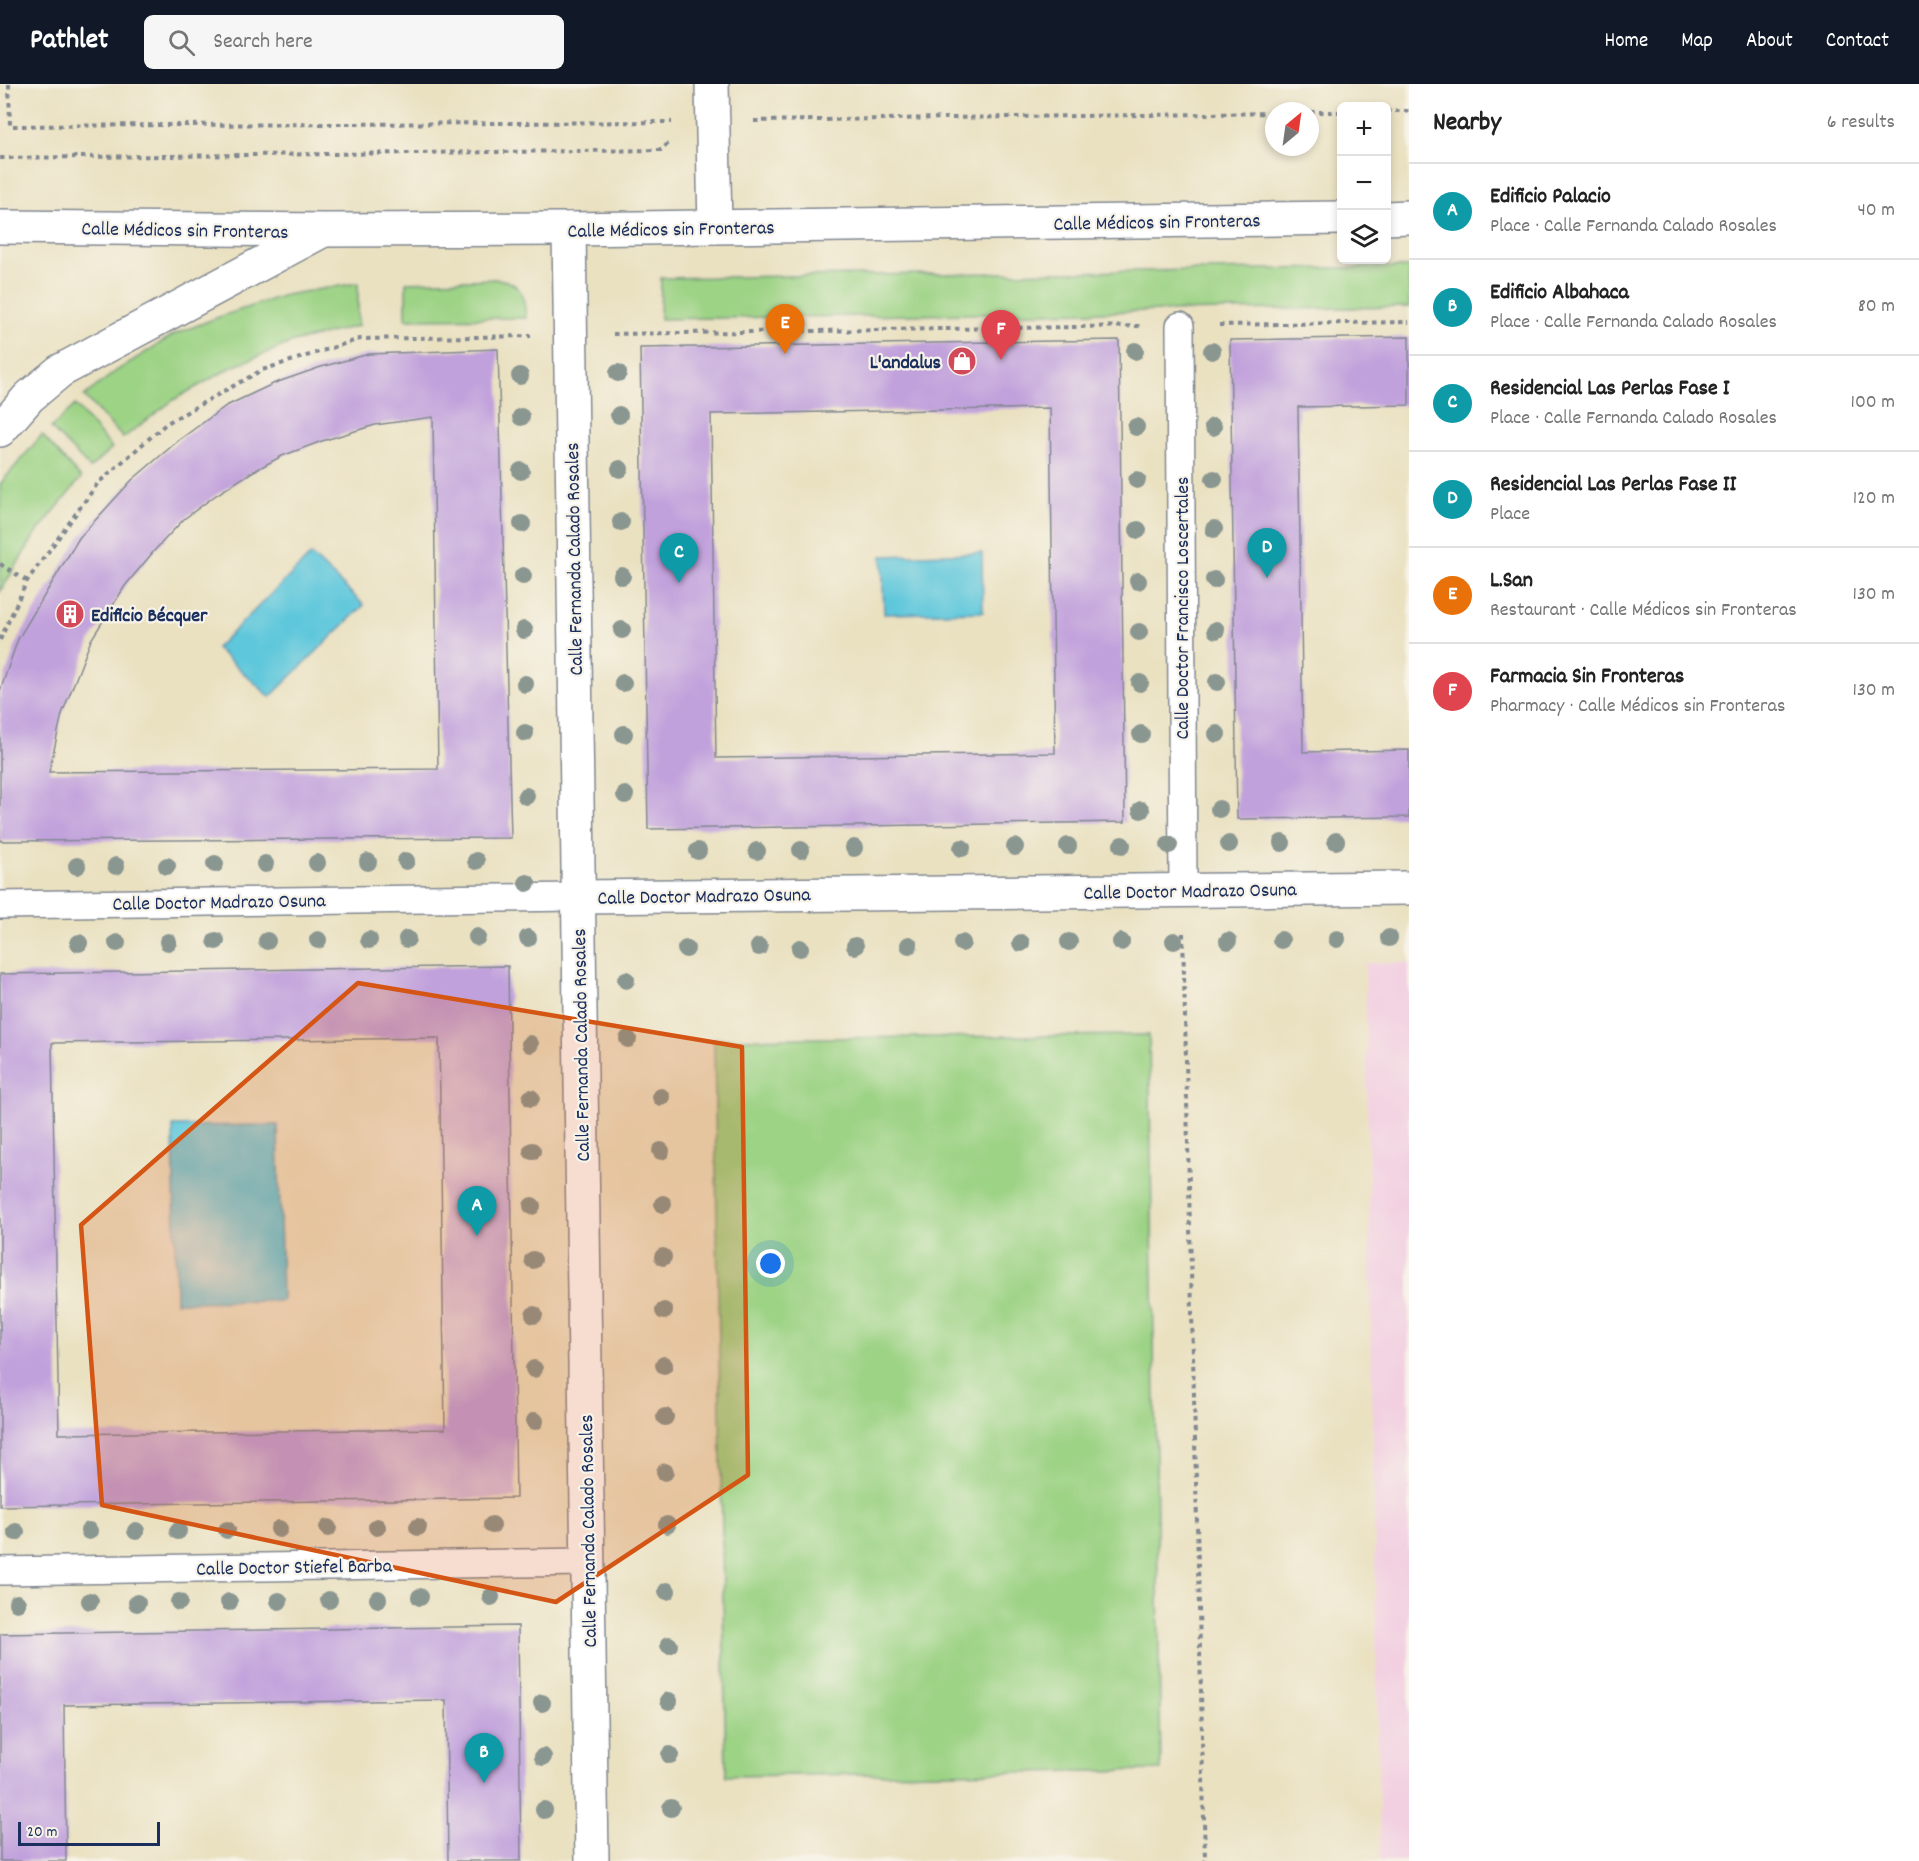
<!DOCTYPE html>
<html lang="en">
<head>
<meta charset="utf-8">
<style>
	body { margin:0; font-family:Dekko,sans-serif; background:#f6f6f6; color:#222 }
	.controls { position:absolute; right:18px; top:18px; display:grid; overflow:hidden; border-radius:9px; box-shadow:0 3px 9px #0003 }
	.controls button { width:54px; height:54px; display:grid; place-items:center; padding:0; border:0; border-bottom:2px solid #e0e0e0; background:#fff; color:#222; font:30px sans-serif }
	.compass { position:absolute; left:1265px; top:18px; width:54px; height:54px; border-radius:50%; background:#fff; box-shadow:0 3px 9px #0003; rotate:29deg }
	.scale { position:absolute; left:18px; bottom:15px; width:142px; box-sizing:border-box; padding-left:6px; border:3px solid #1b2f5e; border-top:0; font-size:16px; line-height:21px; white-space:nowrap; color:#1b2f5e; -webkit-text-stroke:4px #f7f3e8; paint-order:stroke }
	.you { position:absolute; left:771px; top:1180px; width:21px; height:21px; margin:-15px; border:4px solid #fff; border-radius:50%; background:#1a73e8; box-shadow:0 0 0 9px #1a73e833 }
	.badge { display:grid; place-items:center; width:39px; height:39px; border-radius:50%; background:#111827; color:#fff; font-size:20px; font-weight:700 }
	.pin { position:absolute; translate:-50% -50px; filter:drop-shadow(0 2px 3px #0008) }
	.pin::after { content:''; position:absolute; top:32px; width:21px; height:18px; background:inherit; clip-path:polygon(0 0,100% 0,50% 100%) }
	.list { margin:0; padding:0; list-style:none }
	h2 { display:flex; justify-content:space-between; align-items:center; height:78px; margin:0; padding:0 24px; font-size:26px }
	h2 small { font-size:20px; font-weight:400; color:#767676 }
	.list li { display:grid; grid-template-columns:39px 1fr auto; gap:18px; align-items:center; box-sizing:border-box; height:96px; padding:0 24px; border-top:2px solid #e0e0e0 }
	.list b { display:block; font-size:22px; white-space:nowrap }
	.list p { margin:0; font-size:20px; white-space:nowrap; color:#767676 }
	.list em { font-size:20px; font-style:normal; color:#767676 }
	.icon { flex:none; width:33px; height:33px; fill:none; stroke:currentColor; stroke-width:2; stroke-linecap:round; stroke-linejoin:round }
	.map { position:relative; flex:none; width:1409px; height:1777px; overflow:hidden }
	header { display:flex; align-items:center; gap:36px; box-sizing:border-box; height:84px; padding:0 30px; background:#111827; color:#fff }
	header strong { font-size:28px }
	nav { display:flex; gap:33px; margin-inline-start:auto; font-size:21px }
	.search { width:420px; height:54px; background:#f6f6f6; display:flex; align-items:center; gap:15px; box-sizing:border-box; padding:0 21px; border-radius:9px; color:#767676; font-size:22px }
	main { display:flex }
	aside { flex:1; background:#fff }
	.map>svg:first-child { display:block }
	.built { fill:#f2cfe1 }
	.green { fill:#9dd385; stroke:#5c8172; stroke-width:1.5 }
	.water { fill:#5fc7db; stroke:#3d7b9c; stroke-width:1.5 }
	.building { fill:#c1a1dc; fill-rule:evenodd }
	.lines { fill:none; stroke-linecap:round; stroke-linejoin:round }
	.pedestrian-casing { stroke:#828890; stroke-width:30 }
	.minor-casing { stroke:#828890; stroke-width:36 }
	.tertiary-casing { stroke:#828890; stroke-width:36 }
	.path { stroke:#828890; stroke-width:4; stroke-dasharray:4.5 4.5; stroke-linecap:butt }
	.pedestrian { stroke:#fff; stroke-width:27 }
	.minor { stroke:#fff; stroke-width:33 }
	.tertiary { stroke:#fff; stroke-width:33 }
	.tree { fill:#8a9690 }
	.marked { fill:#d45514; fill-opacity:0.2; stroke:#d45514; stroke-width:4.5; stroke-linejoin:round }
	.labels { text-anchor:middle; stroke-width:4.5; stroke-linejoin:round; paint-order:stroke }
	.street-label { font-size:20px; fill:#1b2f5e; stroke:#f7f3e8 }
	.poi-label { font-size:20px; font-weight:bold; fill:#1b2f5e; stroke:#f7f3e8; text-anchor:end }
</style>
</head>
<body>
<header>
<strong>Pathlet</strong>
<div class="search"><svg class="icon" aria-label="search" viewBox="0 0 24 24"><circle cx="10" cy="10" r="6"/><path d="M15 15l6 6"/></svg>Search here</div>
<nav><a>Home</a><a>Map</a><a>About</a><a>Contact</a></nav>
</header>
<main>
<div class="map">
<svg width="1409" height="1777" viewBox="0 0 1409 1777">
	<rect width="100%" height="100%" fill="#f7f3e8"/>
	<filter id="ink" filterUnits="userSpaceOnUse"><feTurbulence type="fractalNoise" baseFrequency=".0167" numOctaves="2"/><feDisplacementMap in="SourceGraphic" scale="12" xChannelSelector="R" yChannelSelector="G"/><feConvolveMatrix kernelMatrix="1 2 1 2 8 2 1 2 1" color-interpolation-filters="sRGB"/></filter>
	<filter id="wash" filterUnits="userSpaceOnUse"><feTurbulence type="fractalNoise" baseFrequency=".008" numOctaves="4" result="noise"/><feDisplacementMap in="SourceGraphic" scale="24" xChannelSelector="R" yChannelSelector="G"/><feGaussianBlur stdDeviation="1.35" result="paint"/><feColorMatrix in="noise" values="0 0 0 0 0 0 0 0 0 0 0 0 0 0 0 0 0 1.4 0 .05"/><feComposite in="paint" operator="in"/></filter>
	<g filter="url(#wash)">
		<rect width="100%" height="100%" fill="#eae1c1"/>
		<!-- built -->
		<polygon class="built" points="1365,879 1409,879 1409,1777 1380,1777"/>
		<!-- green -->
		<g class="green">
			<polygon points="1409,183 1409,223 660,235 661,194"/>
			<path d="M 498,195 C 523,199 524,212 526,234 L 406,235 L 406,198 Z"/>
			<polygon points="358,199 358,242 293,258 232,283 175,315 123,354 84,312 116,287 173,251 216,234 285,211"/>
			<polygon points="75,321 112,364 90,384 51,344"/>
			<polygon points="42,351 81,394 35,451 0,508 0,400"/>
			<polygon points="1149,951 1161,1686 726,1692 714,955"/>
		</g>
		<!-- water -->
		<g class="water">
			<polygon points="982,469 983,528 884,530 882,472"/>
			<polygon points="311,471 364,521 270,613 216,564"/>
			<polygon points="278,1041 282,1217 176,1218 173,1042"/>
		</g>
		<g id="blocks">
			<!-- building -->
			<g class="building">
				<polygon points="1409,253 1409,321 1298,323 1303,668 1409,666 1409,733 1237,735 1230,256"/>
				<path d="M 1119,256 L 1125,738 L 648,745 L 640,264 ZM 1050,324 L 1055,669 L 716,674 L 711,330 Z"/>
				<path d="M 498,265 L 511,754 L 0,757 L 0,607 L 18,555 L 79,454 L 132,396 L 179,356 L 226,322 L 275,299 L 321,283 L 369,270 ZM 433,333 L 438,685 L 49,688 L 62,630 L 91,556 L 125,502 L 154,467 L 184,435 L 216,411 L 252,388 L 282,372 L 322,357 L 375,341 Z"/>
				<path d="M 508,882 L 516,1414 L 0,1422 L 0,890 ZM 439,954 L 445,1345 L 59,1350 L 52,959 Z"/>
				<polygon points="518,1542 521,1777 448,1777 446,1616 64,1621 66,1777 0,1777 0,1550"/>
			</g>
		</g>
	</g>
	<g filter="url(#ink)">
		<use href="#blocks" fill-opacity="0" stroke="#828890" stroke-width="1.5"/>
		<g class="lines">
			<!-- pedestrian casing -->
			<g class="pedestrian-casing">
				<g id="pedestrian">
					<polyline points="1180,242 1183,806"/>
					<polyline points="0,821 578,813"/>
					<polyline points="0,1487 588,1478"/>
				</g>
			</g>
			<!-- minor casing -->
			<g class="minor-casing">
				<g id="minor">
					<polyline points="712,0 715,143"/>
					<polyline points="569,145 592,1777"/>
					<polyline points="578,813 1409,804"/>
				</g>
			</g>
			<!-- tertiary casing -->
			<g class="tertiary-casing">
				<g id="tertiary">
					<polyline points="1386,134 1409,133"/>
					<polyline points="0,143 325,146 569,145 1342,134"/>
					<polyline points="0,346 29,313 60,287 320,148"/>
				</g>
			</g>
			<!-- path -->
			<g class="path">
				<polyline points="9,0 10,42 672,38"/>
				<polyline points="1386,27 1409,27"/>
				<polyline points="1310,28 1342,28"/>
				<polyline points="754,37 1274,29"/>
				<polyline points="0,74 661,66 671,57"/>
				<polyline points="1219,241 1409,238"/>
				<polyline points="613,250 1143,242"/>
				<polyline points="0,480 27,497"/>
				<polyline points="0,556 27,497 98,399 167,339 262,286 360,255 531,252"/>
				<polyline points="1183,849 1205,1777"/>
			</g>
			<!-- pedestrian -->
			<use href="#pedestrian" class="pedestrian"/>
			<!-- minor -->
			<use href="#minor" class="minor"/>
			<!-- tertiary -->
			<use href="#tertiary" class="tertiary"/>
		</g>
		<!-- trees -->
		<g class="tree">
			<circle cx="1135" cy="267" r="9"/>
			<circle cx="1212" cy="267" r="9"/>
			<circle cx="618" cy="289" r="9"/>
			<circle cx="520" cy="292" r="9"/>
			<circle cx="619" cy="331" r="9"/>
			<circle cx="521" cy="333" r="9"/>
			<circle cx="1136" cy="343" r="9"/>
			<circle cx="1213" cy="343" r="9"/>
			<circle cx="620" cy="385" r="9"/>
			<circle cx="521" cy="387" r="9"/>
			<circle cx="1214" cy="395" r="9"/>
			<circle cx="1137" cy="396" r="9"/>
			<circle cx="621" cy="438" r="9"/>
			<circle cx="522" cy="440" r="9"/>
			<circle cx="1214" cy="445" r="9"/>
			<circle cx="1138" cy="446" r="9"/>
			<circle cx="523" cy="492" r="9"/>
			<circle cx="622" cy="492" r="9"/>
			<circle cx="1214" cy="496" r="9"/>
			<circle cx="1138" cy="497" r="9"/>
			<circle cx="524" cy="546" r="9"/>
			<circle cx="622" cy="546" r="9"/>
			<circle cx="1216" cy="546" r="9"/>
			<circle cx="1139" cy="548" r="9"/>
			<circle cx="1217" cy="598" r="9"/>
			<circle cx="623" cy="599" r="9"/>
			<circle cx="1140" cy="599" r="9"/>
			<circle cx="525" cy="600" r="9"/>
			<circle cx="525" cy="649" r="9"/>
			<circle cx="624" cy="650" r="9"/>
			<circle cx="1141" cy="650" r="9"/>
			<circle cx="1217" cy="650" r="9"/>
			<circle cx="625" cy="711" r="9"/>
			<circle cx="526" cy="712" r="9"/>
			<circle cx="1219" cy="725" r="9"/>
			<circle cx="1141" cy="726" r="9"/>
			<circle cx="1336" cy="757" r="9"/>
			<circle cx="1282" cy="759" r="9"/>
			<circle cx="1229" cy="760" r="9"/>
			<circle cx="1122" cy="761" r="9"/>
			<circle cx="1169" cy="761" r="9"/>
			<circle cx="1068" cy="762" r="9"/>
			<circle cx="1015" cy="763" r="9"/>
			<circle cx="854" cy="764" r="9"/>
			<circle cx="962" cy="764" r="9"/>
			<circle cx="801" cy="766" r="9"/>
			<circle cx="698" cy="767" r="9"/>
			<circle cx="757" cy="767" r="9"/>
			<circle cx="406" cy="777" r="9"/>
			<circle cx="476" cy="777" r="9"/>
			<circle cx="368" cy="778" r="9"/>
			<circle cx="317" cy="779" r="9"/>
			<circle cx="215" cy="780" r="9"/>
			<circle cx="265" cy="780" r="9"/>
			<circle cx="77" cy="782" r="9"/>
			<circle cx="116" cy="782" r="9"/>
			<circle cx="167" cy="782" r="9"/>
			<circle cx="527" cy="799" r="9"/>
			<circle cx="477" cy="853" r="9"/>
			<circle cx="528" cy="854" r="9"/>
			<circle cx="1389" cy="854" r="9"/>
			<circle cx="407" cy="855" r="9"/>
			<circle cx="1337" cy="855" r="9"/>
			<circle cx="318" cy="856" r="9"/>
			<circle cx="369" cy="856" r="9"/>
			<circle cx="1281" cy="856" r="9"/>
			<circle cx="216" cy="857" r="9"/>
			<circle cx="267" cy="857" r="9"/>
			<circle cx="1174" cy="857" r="9"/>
			<circle cx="1228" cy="857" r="9"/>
			<circle cx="168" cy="858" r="9"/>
			<circle cx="1069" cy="858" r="9"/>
			<circle cx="1121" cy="858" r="9"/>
			<circle cx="79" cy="859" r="9"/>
			<circle cx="117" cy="859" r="9"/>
			<circle cx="962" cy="859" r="9"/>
			<circle cx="1021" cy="859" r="9"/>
			<circle cx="909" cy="861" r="9"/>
			<circle cx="855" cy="862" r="9"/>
			<circle cx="759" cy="863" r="9"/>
			<circle cx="800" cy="864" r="9"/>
			<circle cx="686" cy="865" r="9"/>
			<circle cx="626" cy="896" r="9"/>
			<circle cx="628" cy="955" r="9"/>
			<circle cx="530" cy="960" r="9"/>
			<circle cx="661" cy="1013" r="9"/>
			<circle cx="531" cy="1014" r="9"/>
			<circle cx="532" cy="1067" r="9"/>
			<circle cx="661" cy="1067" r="9"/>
			<circle cx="663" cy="1120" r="9"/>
			<circle cx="532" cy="1122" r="9"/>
			<circle cx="663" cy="1173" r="9"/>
			<circle cx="533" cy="1176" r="9"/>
			<circle cx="664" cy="1227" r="9"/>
			<circle cx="534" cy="1231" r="9"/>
			<circle cx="664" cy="1281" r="9"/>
			<circle cx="534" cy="1285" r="9"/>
			<circle cx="665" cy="1333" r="9"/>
			<circle cx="535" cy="1337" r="9"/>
			<circle cx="665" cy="1388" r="9"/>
			<circle cx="492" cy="1441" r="9"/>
			<circle cx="667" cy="1441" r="9"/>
			<circle cx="377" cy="1443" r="9"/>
			<circle cx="418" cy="1443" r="9"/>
			<circle cx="328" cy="1444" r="9"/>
			<circle cx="279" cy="1445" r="9"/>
			<circle cx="227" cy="1446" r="9"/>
			<circle cx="89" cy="1447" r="9"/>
			<circle cx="136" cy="1447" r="9"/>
			<circle cx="178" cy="1447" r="9"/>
			<circle cx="16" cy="1448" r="9"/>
			<circle cx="667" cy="1507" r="9"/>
			<circle cx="420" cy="1513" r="9"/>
			<circle cx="491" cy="1513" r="9"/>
			<circle cx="378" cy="1515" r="9"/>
			<circle cx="329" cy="1516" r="9"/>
			<circle cx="90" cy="1517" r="9"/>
			<circle cx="279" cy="1517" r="9"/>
			<circle cx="179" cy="1518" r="9"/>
			<circle cx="229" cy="1518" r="9"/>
			<circle cx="17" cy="1519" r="9"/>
			<circle cx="137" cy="1519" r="9"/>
			<circle cx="669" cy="1561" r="9"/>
			<circle cx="669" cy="1617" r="9"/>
			<circle cx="542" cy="1619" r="9"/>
			<circle cx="670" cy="1671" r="9"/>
			<circle cx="543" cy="1673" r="9"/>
			<circle cx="671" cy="1724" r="9"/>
			<circle cx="544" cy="1726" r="9"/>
		</g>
	</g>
	<!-- marked area -->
	<path class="marked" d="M 358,899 L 742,963 L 748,1391 L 556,1518 L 102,1421 L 81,1141 Z"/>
	<!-- icons -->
	<defs>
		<g id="shop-disc" transform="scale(1.5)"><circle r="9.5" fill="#d1495b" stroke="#f7f3e8"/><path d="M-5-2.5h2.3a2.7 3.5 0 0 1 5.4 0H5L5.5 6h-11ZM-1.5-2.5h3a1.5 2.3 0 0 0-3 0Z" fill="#fff"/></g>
		<g id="building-disc" transform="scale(1.5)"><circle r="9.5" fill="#d1495b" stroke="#f7f3e8"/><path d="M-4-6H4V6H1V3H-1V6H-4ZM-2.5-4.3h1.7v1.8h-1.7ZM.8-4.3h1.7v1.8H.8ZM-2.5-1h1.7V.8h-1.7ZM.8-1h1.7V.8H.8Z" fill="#fff"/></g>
	</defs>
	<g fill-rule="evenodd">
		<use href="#shop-disc" x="962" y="277"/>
		<use href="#building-disc" x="70" y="530"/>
	</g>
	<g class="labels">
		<!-- street labels -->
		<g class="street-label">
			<text transform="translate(1157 137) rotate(-1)" y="7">Calle Médicos sin Fronteras</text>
			<text transform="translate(671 144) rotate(-1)" y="7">Calle Médicos sin Fronteras</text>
			<text transform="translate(185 145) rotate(1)" y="7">Calle Médicos sin Fronteras</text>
			<text transform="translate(573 475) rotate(-91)" y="7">Calle Fernanda Calado Rosales</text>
			<text transform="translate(1181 524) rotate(-90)" y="7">Calle Doctor Francisco Loscertales</text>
			<text transform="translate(1190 806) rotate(-1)" y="7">Calle Doctor Madrazo Osuna</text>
			<text transform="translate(704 811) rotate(-1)" y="7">Calle Doctor Madrazo Osuna</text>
			<text transform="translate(219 817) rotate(-1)" y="7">Calle Doctor Madrazo Osuna</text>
			<text transform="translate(580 961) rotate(-91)" y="7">Calle Fernanda Calado Rosales</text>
			<text transform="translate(587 1447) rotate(-91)" y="7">Calle Fernanda Calado Rosales</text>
			<text transform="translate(294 1482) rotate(-1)" y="7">Calle Doctor Stiefel Barba</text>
		</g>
		<!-- poi labels -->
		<g class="poi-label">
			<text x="941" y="284">L'andalus</text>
			<text x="91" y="537" text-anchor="start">Edificio Bécquer</text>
		</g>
	</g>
</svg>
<div class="controls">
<button>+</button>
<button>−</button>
<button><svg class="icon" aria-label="layers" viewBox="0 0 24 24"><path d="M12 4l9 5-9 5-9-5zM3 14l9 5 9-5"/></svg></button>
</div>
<svg class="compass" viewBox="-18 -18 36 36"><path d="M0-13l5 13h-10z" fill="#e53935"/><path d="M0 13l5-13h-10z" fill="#767676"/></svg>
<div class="scale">20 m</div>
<div class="you"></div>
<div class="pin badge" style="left:477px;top:1152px;background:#0f9aa8">A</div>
<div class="pin badge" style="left:484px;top:1699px;background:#0f9aa8">B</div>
<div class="pin badge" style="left:679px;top:499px;background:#0f9aa8">C</div>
<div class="pin badge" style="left:1267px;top:494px;background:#0f9aa8">D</div>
<div class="pin badge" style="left:785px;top:270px;background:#e8710a">E</div>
<div class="pin badge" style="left:1001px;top:276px;background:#e0444e">F</div>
</div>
<aside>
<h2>Nearby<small>6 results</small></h2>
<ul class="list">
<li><span class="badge" style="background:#0f9aa8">A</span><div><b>Edificio Palacio</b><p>Place · Calle Fernanda Calado Rosales</p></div><em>40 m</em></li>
<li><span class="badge" style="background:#0f9aa8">B</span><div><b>Edificio Albahaca</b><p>Place · Calle Fernanda Calado Rosales</p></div><em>80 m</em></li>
<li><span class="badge" style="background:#0f9aa8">C</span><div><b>Residencial Las Perlas Fase I</b><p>Place · Calle Fernanda Calado Rosales</p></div><em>100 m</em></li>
<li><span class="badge" style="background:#0f9aa8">D</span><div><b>Residencial Las Perlas Fase II</b><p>Place</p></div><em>120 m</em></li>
<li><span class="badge" style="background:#e8710a">E</span><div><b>L.San</b><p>Restaurant · Calle Médicos sin Fronteras</p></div><em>130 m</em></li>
<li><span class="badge" style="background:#e0444e">F</span><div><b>Farmacia Sin Fronteras</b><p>Pharmacy · Calle Médicos sin Fronteras</p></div><em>130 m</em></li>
</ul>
</aside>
</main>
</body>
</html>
